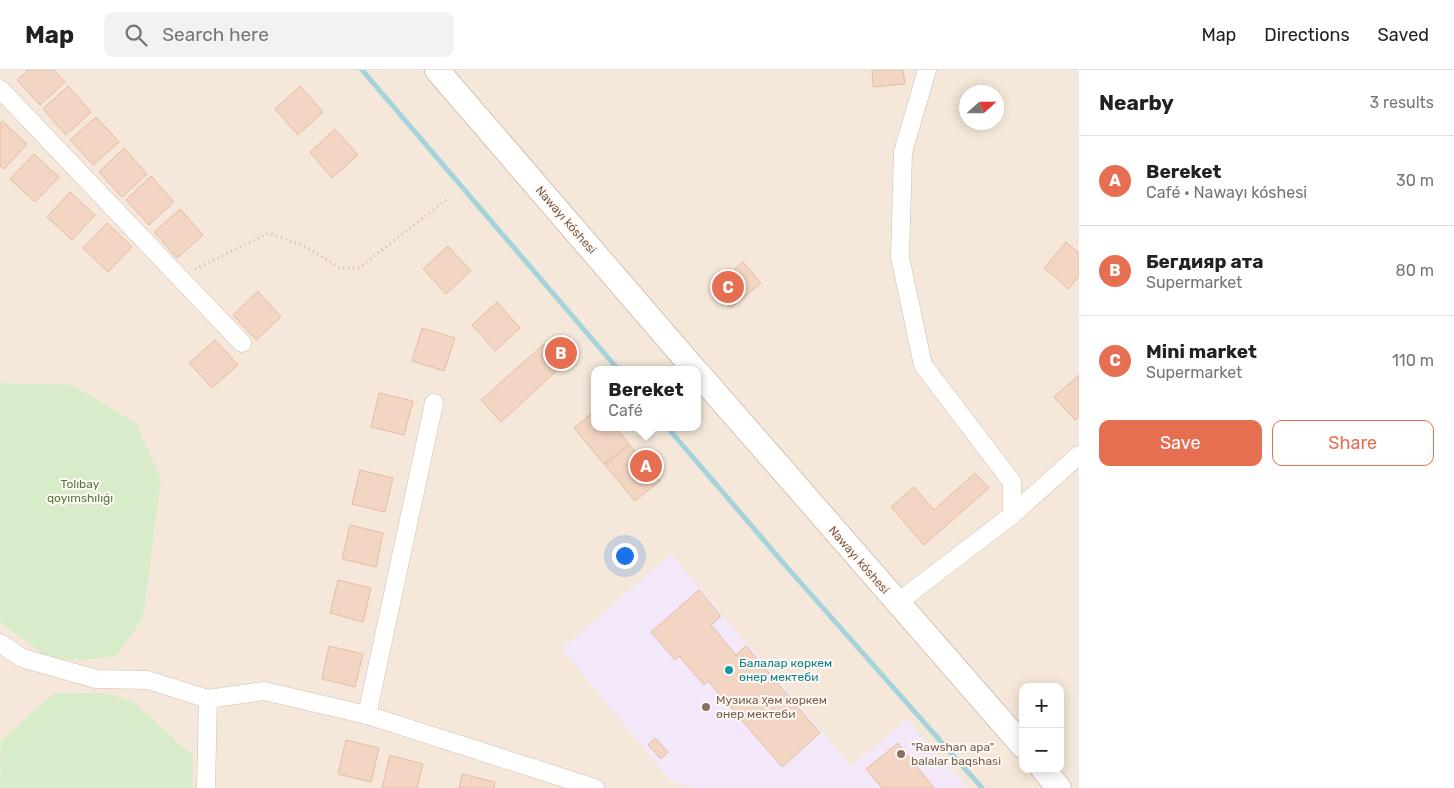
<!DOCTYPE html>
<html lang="en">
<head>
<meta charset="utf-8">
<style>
	body { margin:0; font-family:Rubik,sans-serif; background:#f2f2f2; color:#222 }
	.controls { position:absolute; right:15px; bottom:15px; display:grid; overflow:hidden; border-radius:10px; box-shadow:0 2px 12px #0003 }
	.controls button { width:45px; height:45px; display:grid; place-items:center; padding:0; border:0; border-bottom:1px solid #e0e0e0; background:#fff; color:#222; font:25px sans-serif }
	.compass { position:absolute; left:959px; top:15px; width:45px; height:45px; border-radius:50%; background:#fff; box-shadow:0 2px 12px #0003; rotate:69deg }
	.you { position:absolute; left:624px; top:485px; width:18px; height:18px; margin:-12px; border:4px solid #fff; border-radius:50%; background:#1a73e8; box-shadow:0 0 0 8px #1a73e833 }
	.badge { display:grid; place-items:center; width:32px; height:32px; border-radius:50%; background:#e76f51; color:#fff; font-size:16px; font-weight:700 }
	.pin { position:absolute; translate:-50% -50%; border:2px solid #fff; box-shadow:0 1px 5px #0006 }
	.popup { position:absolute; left:591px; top:296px; width:110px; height:65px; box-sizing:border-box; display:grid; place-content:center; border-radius:10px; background:#fff; filter:drop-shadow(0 1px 4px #0005); font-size:16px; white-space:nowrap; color:#767676 }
	.popup b { font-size:19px; color:#222 }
	.popup::after { content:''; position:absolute; left:50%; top:100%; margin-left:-10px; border:10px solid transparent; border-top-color:#fff }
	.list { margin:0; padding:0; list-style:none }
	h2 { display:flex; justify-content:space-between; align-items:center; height:65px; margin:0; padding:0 20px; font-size:21px }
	h2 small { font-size:16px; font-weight:400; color:#767676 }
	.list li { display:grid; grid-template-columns:32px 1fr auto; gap:15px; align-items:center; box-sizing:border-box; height:90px; padding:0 20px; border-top:1px solid #e0e0e0 }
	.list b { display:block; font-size:19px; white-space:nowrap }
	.list p { margin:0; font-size:16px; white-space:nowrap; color:#767676 }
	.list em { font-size:16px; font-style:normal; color:#767676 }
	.actions { display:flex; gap:10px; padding:15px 20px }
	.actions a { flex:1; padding:11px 0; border:1px solid #e76f51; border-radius:10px; text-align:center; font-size:18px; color:#e76f51 }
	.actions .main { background:#e76f51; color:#fff }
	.icon { flex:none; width:28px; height:28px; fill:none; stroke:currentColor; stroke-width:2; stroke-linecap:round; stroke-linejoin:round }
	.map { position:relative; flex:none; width:1079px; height:718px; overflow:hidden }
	header { display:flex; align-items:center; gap:30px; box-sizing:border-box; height:70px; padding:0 25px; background:#fff; border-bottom:1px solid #e0e0e0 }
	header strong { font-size:24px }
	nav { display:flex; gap:28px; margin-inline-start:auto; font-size:18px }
	.search { width:350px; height:45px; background:#f2f2f2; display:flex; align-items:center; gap:12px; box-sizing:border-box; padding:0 18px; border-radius:10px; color:#767676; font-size:19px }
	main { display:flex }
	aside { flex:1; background:#fff }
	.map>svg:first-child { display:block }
	.residential { fill:#f5e8da; fill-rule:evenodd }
	.education { fill:#f3e8fa }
	.green { fill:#d8ecc9 }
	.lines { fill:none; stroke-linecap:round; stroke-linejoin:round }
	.stream { stroke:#a5d3da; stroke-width:5 }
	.building { fill:#f3d5c3; stroke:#e6bba3 }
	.street-casing { stroke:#d1beb0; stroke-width:19 }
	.secondary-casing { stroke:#d6c0b0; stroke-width:26 }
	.path { stroke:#d9b8a5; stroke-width:3; stroke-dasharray:1 4; stroke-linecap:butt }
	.street { stroke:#fff; stroke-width:18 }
	.secondary { stroke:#fff; stroke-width:24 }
	.culture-dot { fill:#0f9aa8; stroke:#fffaf3; stroke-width:2 }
	.education-dot { fill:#8d6e63; stroke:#fffaf3; stroke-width:2 }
	.labels { text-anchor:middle; stroke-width:4; stroke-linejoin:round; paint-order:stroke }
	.street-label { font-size:12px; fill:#7a5c4d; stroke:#fffaf3 }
	.park-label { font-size:12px; fill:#537a41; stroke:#fffaf3 }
	.culture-label { font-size:12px; fill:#0d838f; stroke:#fffaf3; text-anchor:start }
	.education-label { font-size:12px; fill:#785e54; stroke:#fffaf3; text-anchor:start }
</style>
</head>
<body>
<header>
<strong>Map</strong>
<div class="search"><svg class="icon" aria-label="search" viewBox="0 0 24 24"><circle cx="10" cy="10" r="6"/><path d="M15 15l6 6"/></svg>Search here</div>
<nav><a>Map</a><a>Directions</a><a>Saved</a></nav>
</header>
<main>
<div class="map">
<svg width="1079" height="718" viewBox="0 0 1079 718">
	<rect width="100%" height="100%" fill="#fdf6ec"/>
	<!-- residential -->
	<path class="residential" d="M 0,0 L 1079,0 L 1079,718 L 0,718 ZM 966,22 L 996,22 L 996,52 L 966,52 ZM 595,300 L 697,300 L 697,357 L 595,357 ZM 1023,617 L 1060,617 L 1060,699 L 1023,699 Z"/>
	<!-- education -->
	<polygon class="education" points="671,484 851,696 907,650 967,718 694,718 671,711 562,579"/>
	<!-- green -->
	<g class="green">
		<polygon points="0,313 72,315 136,353 161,409 143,548 116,586 82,590 48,588 0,552"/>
		<polygon points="102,623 132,631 193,686 192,718 0,718 1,671 53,624"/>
	</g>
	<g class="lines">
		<!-- stream -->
		<g class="stream">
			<polyline points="362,0 616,297"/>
			<polyline points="667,357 785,495 982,718"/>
		</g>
	</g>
	<!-- building -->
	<g class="building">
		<polygon points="28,0 54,0 65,12 40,35 17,10"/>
		<polygon points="872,0 903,0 905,14 873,17"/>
		<polygon points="68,16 91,42 66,65 43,39"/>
		<polygon points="300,16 323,42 298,65 275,39"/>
		<polygon points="96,47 119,72 93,95 70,70"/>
		<polygon points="2,51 27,74 4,99 0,96 0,53"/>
		<polygon points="335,59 358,85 332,108 310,82"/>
		<polygon points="124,78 147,104 122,127 99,102"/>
		<polygon points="34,84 59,107 35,132 10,109"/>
		<polygon points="151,106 174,132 149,155 126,130"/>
		<polygon points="70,122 95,145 72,170 47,147"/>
		<polygon points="180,139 203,165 177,188 154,162"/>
		<polygon points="107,153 132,177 108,202 83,178"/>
		<polygon points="1066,172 1079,183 1079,206 1069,219 1044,198"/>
		<polygon points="448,176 471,201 446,224 423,199"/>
		<polygon points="743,192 761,213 731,238 713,218"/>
		<polygon points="258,221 281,247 256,270 233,245"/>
		<polygon points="497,232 520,258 495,281 472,255"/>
		<polygon points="422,258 455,268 444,301 412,291"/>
		<polygon points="215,270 238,295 212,318 189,293"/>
		<polygon points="544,274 563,295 501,352 481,330"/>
		<polygon points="1079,305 1079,347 1075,350 1054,327"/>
		<polygon points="379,323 413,331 404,365 371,357"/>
		<polygon points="595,341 595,357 615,357 629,374 604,394 574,358"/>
		<polygon points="630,375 660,411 635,431 605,395"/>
		<polygon points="360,400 393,408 385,442 352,434"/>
		<polygon points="975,403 989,418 924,475 891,437 914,417 934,440"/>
		<polygon points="350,455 383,463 376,497 342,489"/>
		<polygon points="338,510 371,518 363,552 330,543"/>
		<polygon points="699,520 721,546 711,555 736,585 746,576 820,663 782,697 708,611 704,615 679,586 675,590 651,562"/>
		<polygon points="329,576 363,584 355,617 322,609"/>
		<polygon points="655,668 668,682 661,689 648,675"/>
		<polygon points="346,670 379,678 371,712 338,704"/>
		<polygon points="898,673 934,718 882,718 866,699"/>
		<polygon points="390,685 423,694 417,718 382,718"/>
		<polygon points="462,704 495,712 494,718 459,718"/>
	</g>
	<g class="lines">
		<!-- street casing -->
		<g class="street-casing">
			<g id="street">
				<polyline points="927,0 903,82 900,187 923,295 1012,412 1012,445"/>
				<polyline points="0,19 242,273"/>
				<polyline points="897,533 1012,445 1079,385"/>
				<polyline points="0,573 22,588 96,609 148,610 208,629 264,621 367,645 595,718"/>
				<polyline points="367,645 434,333"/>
				<polyline points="206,718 208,629"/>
			</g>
		</g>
		<!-- secondary casing -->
		<g class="secondary-casing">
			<g id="secondary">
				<polyline points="437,0 695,300"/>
				<polyline points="697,302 1023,676"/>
				<polyline points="1043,699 1059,718"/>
			</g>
		</g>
		<!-- path -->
		<polyline class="path" points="195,199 269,163 308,178 340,198 359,198 446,130"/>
		<!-- street -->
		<use href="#street" class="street"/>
		<!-- secondary -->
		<use href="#secondary" class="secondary"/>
	</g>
	<!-- markers -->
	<circle class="culture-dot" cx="729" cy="600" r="5"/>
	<g class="education-dot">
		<circle cx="706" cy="637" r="5"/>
		<circle cx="901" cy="684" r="5"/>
	</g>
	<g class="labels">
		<!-- street labels -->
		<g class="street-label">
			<text transform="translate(566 150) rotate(49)" y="4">Nawayı kóshesi</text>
			<text transform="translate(859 490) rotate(49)" y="4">Nawayı kóshesi</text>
		</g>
		<!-- park labels -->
		<g class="park-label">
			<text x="80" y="418">Tolıbay<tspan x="80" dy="14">qoyımshılıǵı</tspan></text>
		</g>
		<!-- culture labels -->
		<g class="culture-label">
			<text x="739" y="597">Балалар көркем<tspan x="739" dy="14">өнер мектеби</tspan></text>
		</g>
		<!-- education labels -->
		<g class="education-label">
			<text x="716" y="634">Музика ҳәм көркем<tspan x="716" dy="14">өнер мектеби</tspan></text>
			<text x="911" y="681">"Rawshan apa"<tspan x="911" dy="14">balalar baqshasi</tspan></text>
		</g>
	</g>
</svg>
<div class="controls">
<button>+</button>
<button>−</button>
</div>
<svg class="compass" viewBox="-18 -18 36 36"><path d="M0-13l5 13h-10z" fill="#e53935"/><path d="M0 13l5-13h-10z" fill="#767676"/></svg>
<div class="you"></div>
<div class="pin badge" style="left:646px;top:396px">A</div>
<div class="popup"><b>Bereket</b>Café</div>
<div class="pin badge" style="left:561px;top:283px">B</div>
<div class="pin badge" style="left:728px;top:217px">C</div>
</div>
<aside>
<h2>Nearby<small>3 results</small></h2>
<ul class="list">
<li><span class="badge">A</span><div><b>Bereket</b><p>Café · Nawayı kóshesi</p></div><em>30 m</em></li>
<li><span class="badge">B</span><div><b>Бегдияр ата</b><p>Supermarket</p></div><em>80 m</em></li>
<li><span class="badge">C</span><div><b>Mini market</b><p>Supermarket</p></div><em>110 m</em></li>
</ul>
<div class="actions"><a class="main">Save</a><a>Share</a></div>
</aside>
</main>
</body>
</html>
